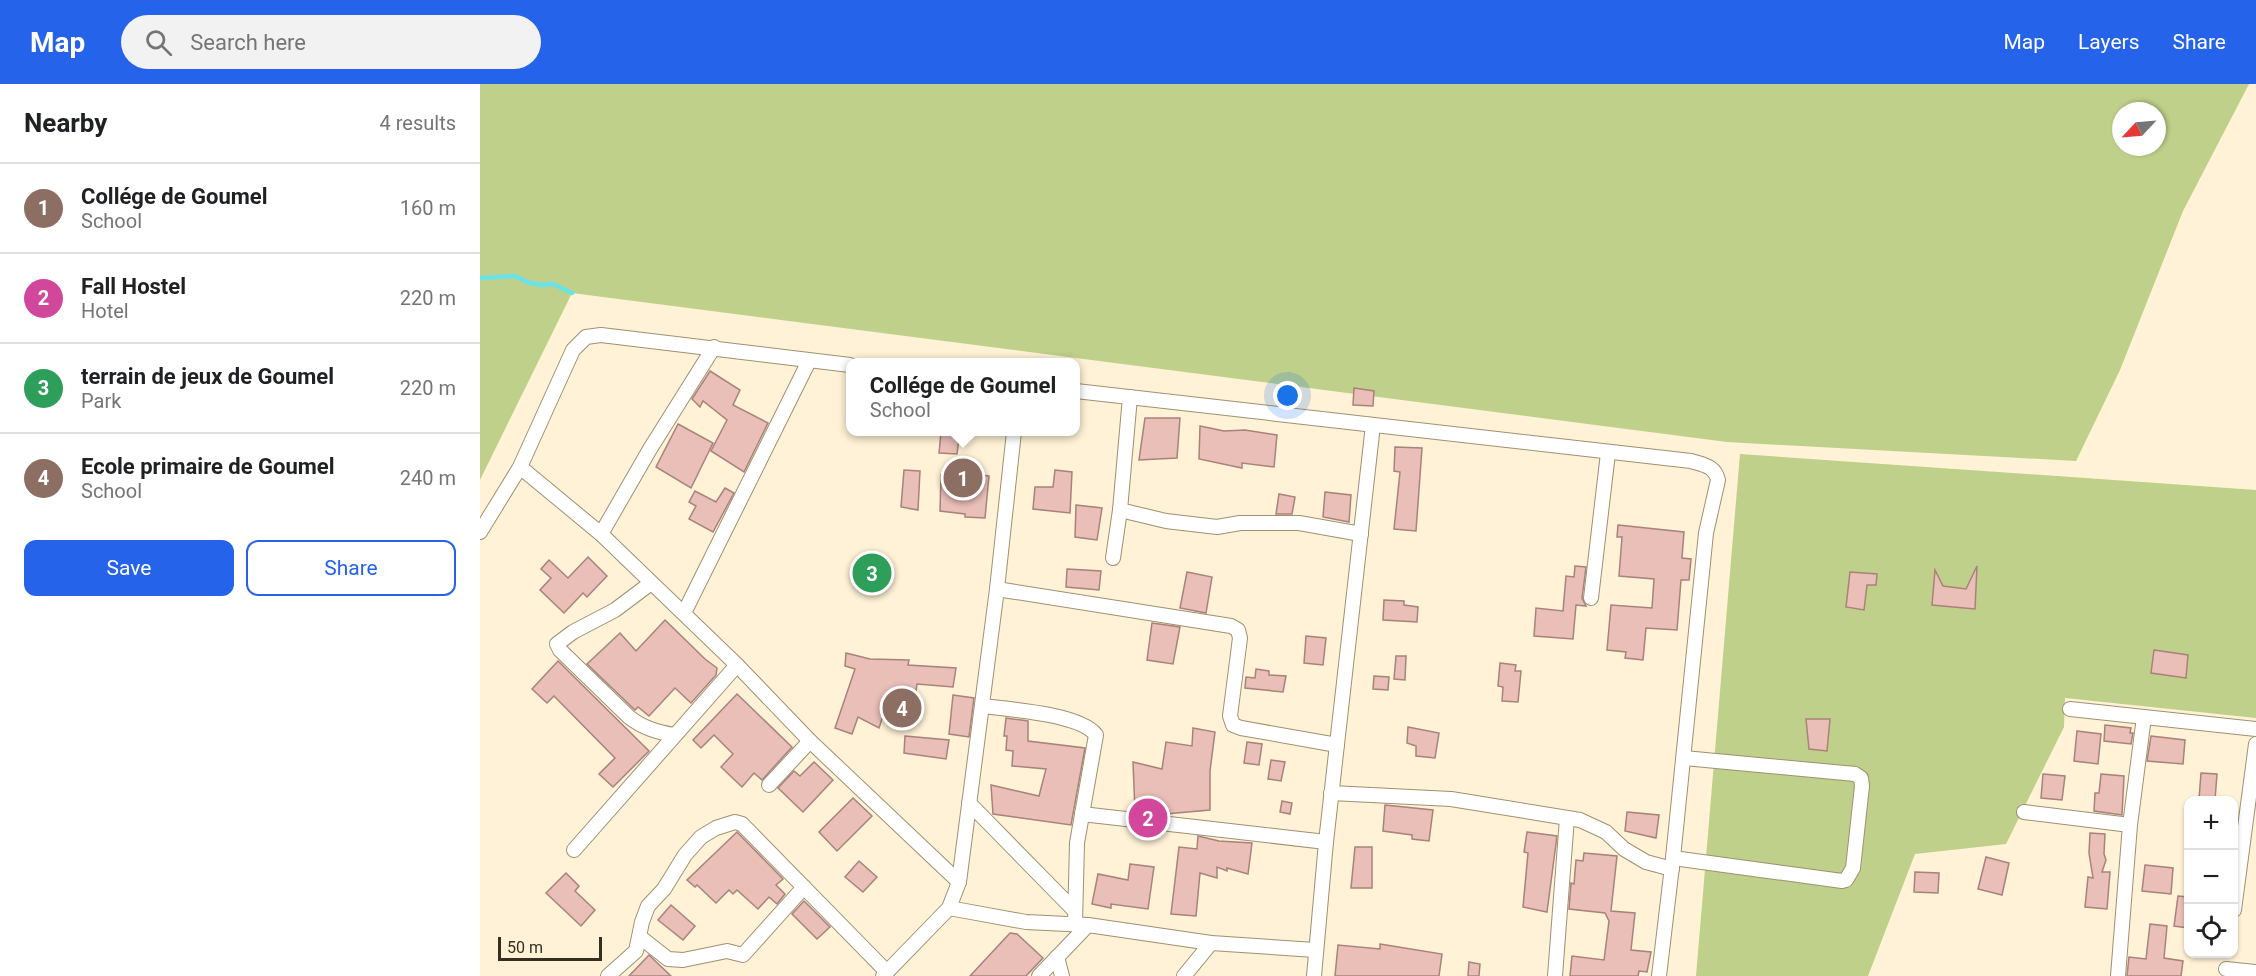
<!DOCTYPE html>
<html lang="en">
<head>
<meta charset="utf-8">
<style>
	body { margin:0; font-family:Roboto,sans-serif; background:#f2f2f2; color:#202124 }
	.controls { position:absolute; right:18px; bottom:18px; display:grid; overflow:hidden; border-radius:12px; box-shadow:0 2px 4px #0004 }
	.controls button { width:54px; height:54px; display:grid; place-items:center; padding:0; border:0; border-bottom:2px solid #e0e0e0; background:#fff; color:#202124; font:30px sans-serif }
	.compass { position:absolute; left:1632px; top:18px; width:54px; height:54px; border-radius:50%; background:#fff; box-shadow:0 2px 4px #0004; rotate:244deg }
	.scale { position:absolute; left:18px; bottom:15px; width:104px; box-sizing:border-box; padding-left:6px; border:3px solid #352f21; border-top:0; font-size:16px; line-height:21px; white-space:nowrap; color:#352f21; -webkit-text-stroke:4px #fff2d6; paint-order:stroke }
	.you { position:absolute; left:808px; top:312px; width:21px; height:21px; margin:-15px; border:4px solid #fff; border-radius:50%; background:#1a73e8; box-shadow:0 0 0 9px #1a73e833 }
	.badge { display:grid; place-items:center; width:39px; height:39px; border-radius:50%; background:#2563eb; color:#fff; font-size:20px; font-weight:700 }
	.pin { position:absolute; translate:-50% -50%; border:3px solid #fff; box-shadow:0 2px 6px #0006 }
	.popup { position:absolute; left:366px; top:274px; width:234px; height:78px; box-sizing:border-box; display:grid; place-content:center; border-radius:12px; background:#fff; filter:drop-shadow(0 2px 4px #0005); font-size:20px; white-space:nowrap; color:#757577 }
	.popup b { font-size:22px; color:#202124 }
	.popup::after { content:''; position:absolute; left:50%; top:100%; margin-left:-12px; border:12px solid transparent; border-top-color:#fff }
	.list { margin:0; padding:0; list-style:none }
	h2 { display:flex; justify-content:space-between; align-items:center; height:78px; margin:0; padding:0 24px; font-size:26px }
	h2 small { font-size:20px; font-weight:400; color:#757577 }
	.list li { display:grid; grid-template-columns:39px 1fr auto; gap:18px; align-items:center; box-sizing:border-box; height:90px; padding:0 24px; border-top:2px solid #e0e0e0 }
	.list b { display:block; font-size:22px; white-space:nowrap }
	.list p { margin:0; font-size:20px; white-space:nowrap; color:#757577 }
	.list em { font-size:20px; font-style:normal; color:#757577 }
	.actions { display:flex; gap:12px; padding:18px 24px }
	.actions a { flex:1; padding:14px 0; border:2px solid #2563eb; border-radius:12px; text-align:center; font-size:21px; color:#2563eb }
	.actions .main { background:#2563eb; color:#fff }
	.icon { flex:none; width:33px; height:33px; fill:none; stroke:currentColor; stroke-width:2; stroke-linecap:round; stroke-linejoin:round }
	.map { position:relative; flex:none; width:1776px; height:892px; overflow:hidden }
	header { display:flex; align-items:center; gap:36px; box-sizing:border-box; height:84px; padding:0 30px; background:#2563eb; color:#fff }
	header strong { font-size:28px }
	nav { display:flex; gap:33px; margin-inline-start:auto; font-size:21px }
	.search { width:420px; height:54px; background:#f2f2f2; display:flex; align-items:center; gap:15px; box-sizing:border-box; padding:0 21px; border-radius:33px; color:#757577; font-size:22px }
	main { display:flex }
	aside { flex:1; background:#fff }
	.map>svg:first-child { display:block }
	.green { fill:#bed089; fill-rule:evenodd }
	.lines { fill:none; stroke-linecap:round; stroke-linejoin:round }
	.stream { stroke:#6ae2e8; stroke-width:4.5 }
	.building { fill:#e9bfb8; stroke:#a8827b; stroke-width:1.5 }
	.minor-casing { stroke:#9f9070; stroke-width:16 }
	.minor { stroke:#fff; stroke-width:14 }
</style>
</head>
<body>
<header>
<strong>Map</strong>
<div class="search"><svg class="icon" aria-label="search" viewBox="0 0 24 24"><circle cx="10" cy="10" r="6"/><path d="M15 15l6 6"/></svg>Search here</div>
<nav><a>Map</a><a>Layers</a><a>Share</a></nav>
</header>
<main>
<aside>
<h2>Nearby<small>4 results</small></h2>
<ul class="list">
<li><span class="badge" style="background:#8d6e63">1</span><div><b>Collége de Goumel</b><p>School</p></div><em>160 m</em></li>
<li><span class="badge" style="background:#d1479c">2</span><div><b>Fall Hostel</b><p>Hotel</p></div><em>220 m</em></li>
<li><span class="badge" style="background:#2e9e5b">3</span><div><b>terrain de jeux de Goumel</b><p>Park</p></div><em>220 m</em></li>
<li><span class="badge" style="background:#8d6e63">4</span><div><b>Ecole primaire de Goumel</b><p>School</p></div><em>240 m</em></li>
</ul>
<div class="actions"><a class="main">Save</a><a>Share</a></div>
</aside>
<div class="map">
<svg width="1776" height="892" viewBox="0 0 1776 892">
	<rect width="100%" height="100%" fill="#fff2d6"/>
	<!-- green -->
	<g class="green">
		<path d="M 0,0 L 1769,0 L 1703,127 L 1640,286 L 1596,377 L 1247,358 L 92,209 L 0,396 ZM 1641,27 L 1677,27 L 1677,63 L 1641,63 Z"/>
		<polygon points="1260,370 1776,406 1776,634 1585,614 1584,643 1526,760 1435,770 1388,892 1216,892"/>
	</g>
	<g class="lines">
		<!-- stream -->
		<polyline class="stream" points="0,194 35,192 47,198 60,201 73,200 92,209"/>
	</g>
	<!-- building -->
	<g class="building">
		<polygon points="230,287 260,306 253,321 288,339 264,388 231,367 247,336 223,317 220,323 212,315"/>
		<polygon points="874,304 894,307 893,322 873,321"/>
		<polygon points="665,334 700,334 697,374 659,376"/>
		<polygon points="198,340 233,359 211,404 176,383"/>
		<polygon points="720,342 744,347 765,346 797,351 794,383 762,379 762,384 719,375"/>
		<polygon points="461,348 480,348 477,370 459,369"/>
		<polygon points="915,363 942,364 936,447 914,445 920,388 914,387"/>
		<polygon points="424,386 440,387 438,426 421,423"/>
		<polygon points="575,386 592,388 590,429 553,425 555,403 573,403"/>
		<polygon points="490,390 509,392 505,434 485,433 485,430 460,427 461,391 490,391"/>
		<polygon points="245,404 254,409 233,448 209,435 216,422 209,418 215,407 236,418"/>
		<polygon points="845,408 871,411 869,438 843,433"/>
		<polygon points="799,410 815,413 812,430 796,430"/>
		<polygon points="596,421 622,424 617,456 595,453"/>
		<polygon points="1138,441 1204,448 1202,474 1211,475 1209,496 1201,496 1197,546 1166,544 1163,576 1145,574 1146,568 1127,566 1131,521 1172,524 1174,495 1139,492 1142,453 1137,453"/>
		<polygon points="108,473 127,492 107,513 103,509 84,529 60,506 71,494 61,485 69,476 88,494"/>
		<polygon points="1095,482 1106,483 1102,514 1106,522 1096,521 1093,555 1054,552 1056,524 1083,527 1086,492 1094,493"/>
		<polygon points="1497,482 1495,525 1452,521 1455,486 1463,502 1486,505"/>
		<polygon points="587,485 621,487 619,506 586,503"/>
		<polygon points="707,488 732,493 726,529 700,524"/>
		<polygon points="1370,488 1397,490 1396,501 1387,501 1384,526 1366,523"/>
		<polygon points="904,516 924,517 924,521 938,523 937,538 903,536"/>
		<polygon points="185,536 225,575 237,584 236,591 211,619 195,604 169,632 158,623 155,626 107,580 140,549 156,567"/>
		<polygon points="672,539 700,543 693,580 667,576"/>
		<polygon points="826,552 846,554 843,581 824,579"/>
		<polygon points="1674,566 1708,571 1706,594 1671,589"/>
		<polygon points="366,569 390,575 429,576 428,581 476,584 473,603 437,600 432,637 404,629 399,644 378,633 372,650 355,644 375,585 365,582"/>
		<polygon points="916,572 926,572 925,596 914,595"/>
		<polygon points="78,577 169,667 133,703 119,690 135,674 74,612 67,619 52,605"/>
		<polygon points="1020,579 1036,581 1035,587 1041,587 1038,618 1022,617 1023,603 1018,602"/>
		<polygon points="776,585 789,587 789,591 806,592 803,608 765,604 766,593 775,594"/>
		<polygon points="894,592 909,593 908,606 893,605"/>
		<polygon points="257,610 312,663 282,696 274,689 262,703 241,683 253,670 234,651 221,664 213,656"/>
		<polygon points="473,611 494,614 489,653 469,650"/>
		<polygon points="526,634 548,637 548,657 605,664 591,741 513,730 511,701 559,712 566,685 532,682 533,667 526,666 527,652 524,652"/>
		<polygon points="1326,635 1350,635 1347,667 1329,665"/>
		<polygon points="1625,641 1651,644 1650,649 1653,649 1651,660 1624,657"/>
		<polygon points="928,643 959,649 955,674 936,672 936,662 927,659"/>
		<polygon points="713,644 735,648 730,687 730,726 685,730 655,727 653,678 682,685 686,658 712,662"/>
		<polygon points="1597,647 1621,650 1618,680 1594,677"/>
		<polygon points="425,652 469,656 466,675 424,669"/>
		<polygon points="1671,652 1705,656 1703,680 1667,677"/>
		<polygon points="767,658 782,660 779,681 764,679"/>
		<polygon points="791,676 805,678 801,697 788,695"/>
		<polygon points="334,678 353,696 323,728 298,704 314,687 320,692"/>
		<polygon points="1721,689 1737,690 1735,716 1719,715"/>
		<polygon points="1563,690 1585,692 1582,716 1561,714"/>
		<polygon points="1621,690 1644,692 1642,731 1614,727 1615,709 1619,709"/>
		<polygon points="373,714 392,732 357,767 339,748"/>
		<polygon points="802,717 812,719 810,730 800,728"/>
		<polygon points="905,721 953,726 949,757 932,755 932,751 903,747"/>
		<polygon points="1147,728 1179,731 1176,754 1145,747"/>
		<polygon points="257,748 303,795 296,801 305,810 297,820 289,813 278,825 257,806 253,810 249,806 236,819 217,801 215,803 207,796"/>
		<polygon points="1047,748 1077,752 1067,828 1043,823 1048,769 1044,768"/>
		<polygon points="1610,749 1625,750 1624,770 1626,776 1622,788 1630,788 1627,825 1605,823 1608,793 1613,794 1609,769"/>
		<polygon points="718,752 739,757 772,759 768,790 747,784 747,787 737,783 737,794 720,789 716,832 691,830 699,763 717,765"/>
		<polygon points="875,763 892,763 892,804 871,804"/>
		<polygon points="1104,769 1137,772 1131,827 1155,829 1151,866 1171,868 1167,888 1159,887 1158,892 1090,892 1092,872 1124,876 1129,837 1125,829 1089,825 1091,799 1094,800 1096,776 1103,777"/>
		<polygon points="1506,773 1529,779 1522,811 1498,805"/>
		<polygon points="379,777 397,793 383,808 365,793"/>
		<polygon points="650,780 674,783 668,825 631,820 631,824 612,820 618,790 648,796"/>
		<polygon points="1665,781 1693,784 1691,810 1662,807"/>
		<polygon points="1435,788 1459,789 1458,809 1434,808"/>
		<polygon points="86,789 99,802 95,807 115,826 101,842 66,809"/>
		<polygon points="1698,812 1708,813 1708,844 1694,842"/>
		<polygon points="324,817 350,843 337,855 312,830"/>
		<polygon points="191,821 215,842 203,856 178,836"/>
		<polygon points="1670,840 1687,842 1684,874 1703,877 1701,892 1647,892 1649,873 1666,875"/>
		<polygon points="530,849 537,850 563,874 546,892 490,892"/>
		<polygon points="900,860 962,870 959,892 855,892 858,861 900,865"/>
		<polygon points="169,871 171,873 191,892 149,892"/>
		<polygon points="989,878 1000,880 999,892 988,892"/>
	</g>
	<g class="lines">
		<!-- minor casing -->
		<g class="minor-casing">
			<g id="minor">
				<path d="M 596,307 L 1211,377 C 1224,381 1235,382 1238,396 L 1226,449 L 1193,774 L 1179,892"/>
				<polyline points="40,383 121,450 257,581 330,657 479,798"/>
				<polyline points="640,426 686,437 737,443 760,439 819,439 881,450"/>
				<polyline points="0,448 40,383 93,266 106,253 121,251 370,281"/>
				<polyline points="121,450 170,365 234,263"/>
				<polyline points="633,474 640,426 650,313"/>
				<path d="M 171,499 L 135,526 L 93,548 L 77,560 L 80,566 L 149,633 C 163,644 177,648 194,651"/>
				<polyline points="517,505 751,542 758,546 760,554 750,632 753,641 761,644 857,661"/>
				<polyline points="1111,514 1128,369"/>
				<polyline points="204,529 329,277"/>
				<path d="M 502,622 C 527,625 601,630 616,651 L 597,759 L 595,840"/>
				<polyline points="1590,625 1776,645"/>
				<polyline points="289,701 330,657"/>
				<polyline points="851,709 971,715 1100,736 1126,748 1144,765 1166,778 1192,785"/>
				<polyline points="489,719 594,826"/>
				<polyline points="1544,728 1650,741"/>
				<polyline points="602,730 846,758"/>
				<polyline points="94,766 257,581"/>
				<polyline points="1193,774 1362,797 1366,796 1373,784 1382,702 1381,694 1375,690 1204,674"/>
				<polyline points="469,824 546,838 608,841 731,859 835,866"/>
				<polyline points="1754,826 1776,660"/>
				<polyline points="160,853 188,875 203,876 247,867 263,871 324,803"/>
				<polyline points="577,873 582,892"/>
				<polyline points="1746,885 1776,888"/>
				<polyline points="128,892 156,867 162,838 168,822 184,805 205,771 221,753 236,744 255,738 262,740 407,888"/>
				<polyline points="403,892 469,824 479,798 517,505 534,348"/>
				<polyline points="559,892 608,841"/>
				<polyline points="704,892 731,859"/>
				<polyline points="834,892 846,758 893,341"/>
				<polyline points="1075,892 1087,734"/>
				<polyline points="1638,892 1650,741 1664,633"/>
			</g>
		</g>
		<!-- minor -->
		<use href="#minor" class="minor"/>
	</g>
</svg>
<div class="controls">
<button>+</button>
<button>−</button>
<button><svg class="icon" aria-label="locate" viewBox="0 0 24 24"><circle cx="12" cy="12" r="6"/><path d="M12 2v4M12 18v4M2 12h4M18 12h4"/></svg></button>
</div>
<svg class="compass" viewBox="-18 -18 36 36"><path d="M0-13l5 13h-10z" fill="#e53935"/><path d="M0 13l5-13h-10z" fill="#757577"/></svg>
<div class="scale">50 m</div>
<div class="you"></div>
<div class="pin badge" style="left:483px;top:394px;background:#8d6e63">1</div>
<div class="popup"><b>Collége de Goumel</b>School</div>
<div class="pin badge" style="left:668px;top:734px;background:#d1479c">2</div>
<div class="pin badge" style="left:392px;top:489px;background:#2e9e5b">3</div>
<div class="pin badge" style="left:422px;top:624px;background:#8d6e63">4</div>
</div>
</main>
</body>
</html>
